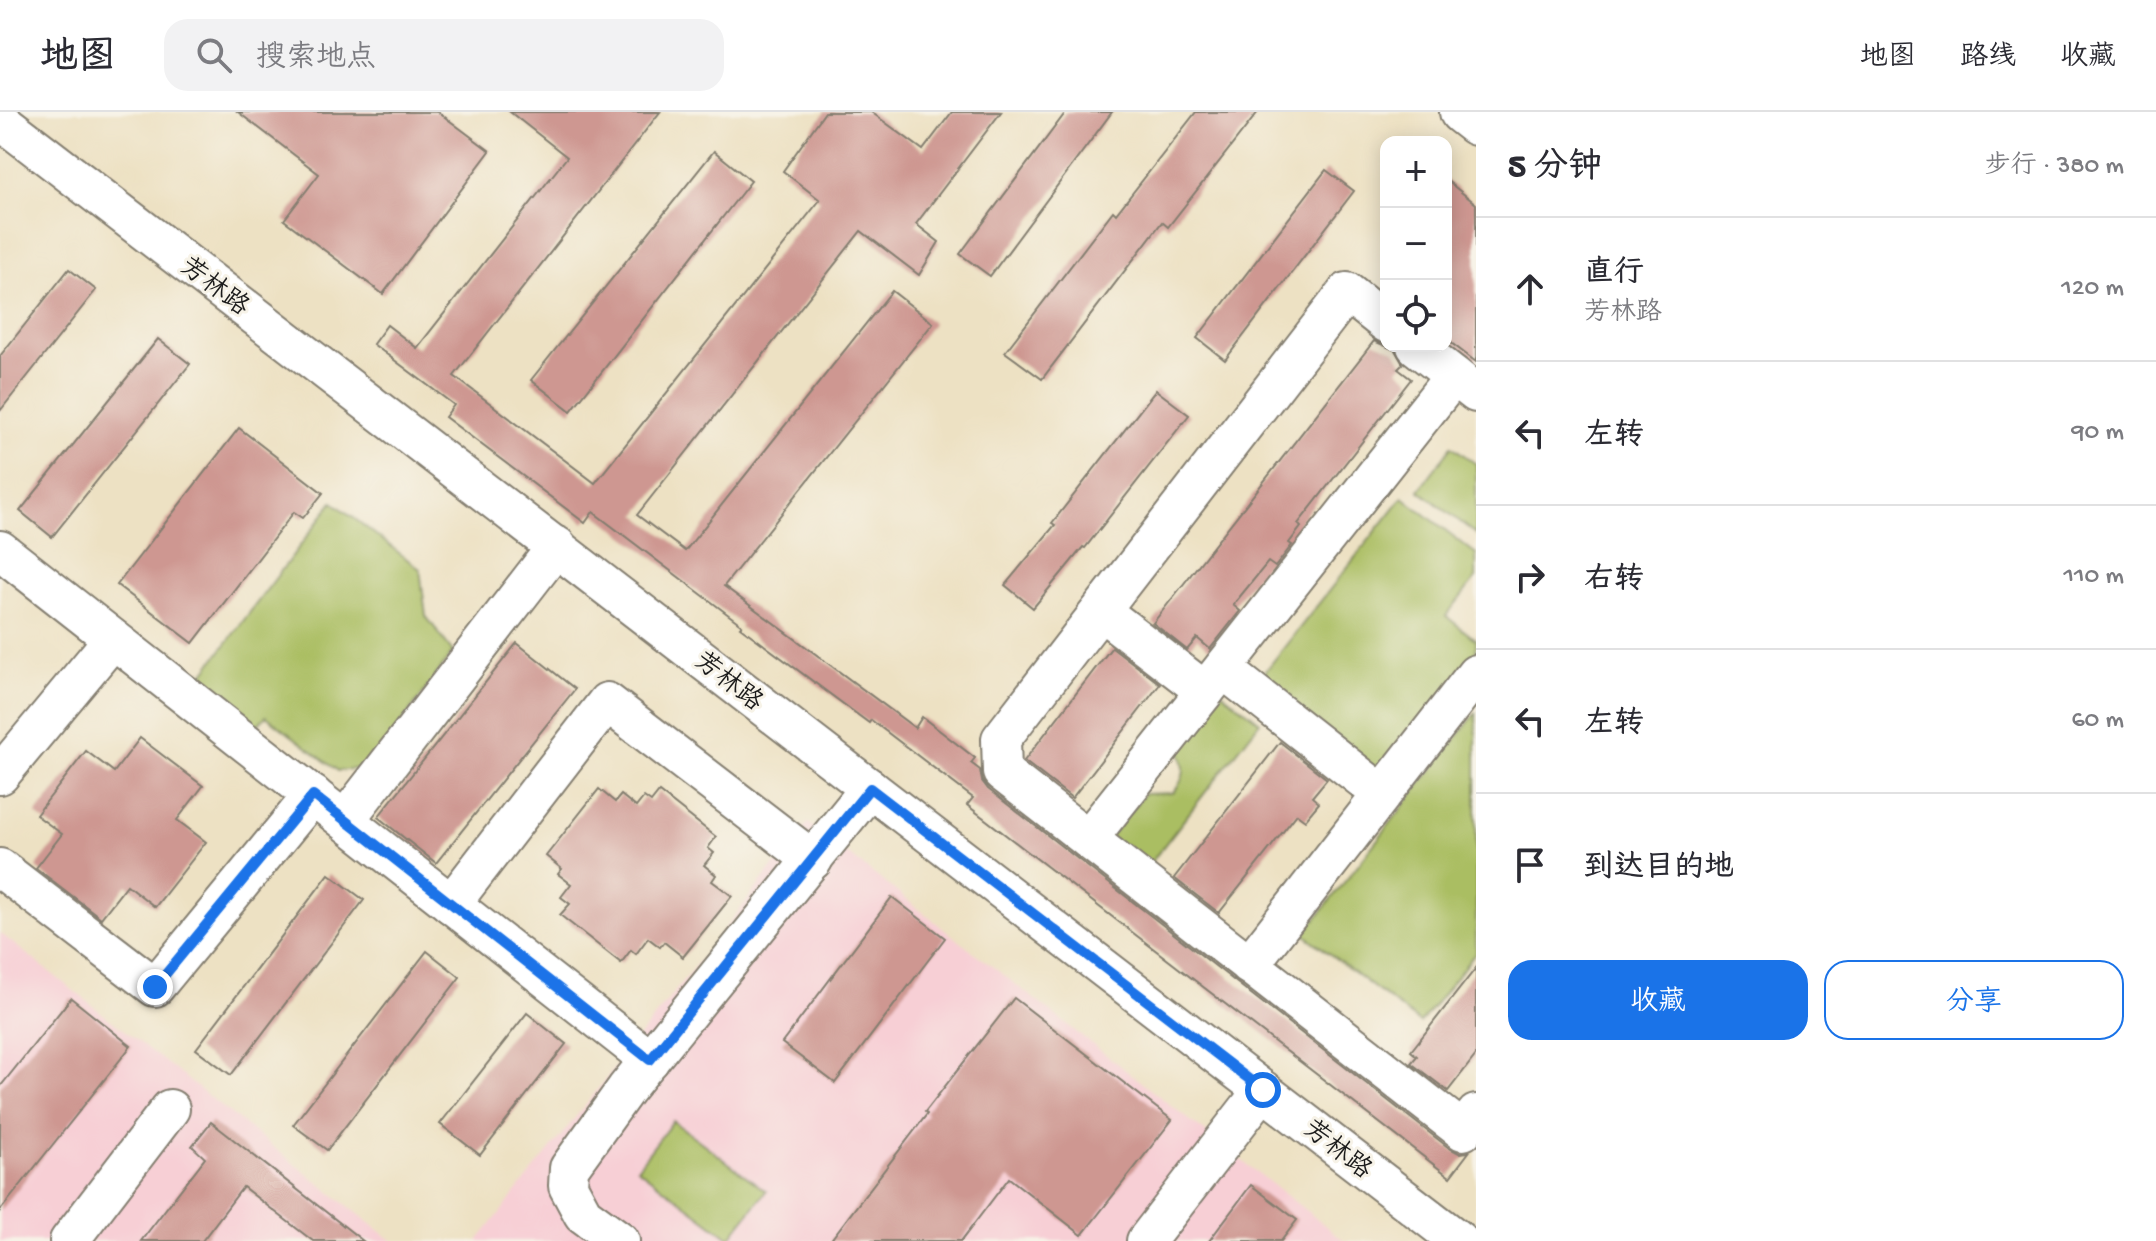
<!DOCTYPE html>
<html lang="zh">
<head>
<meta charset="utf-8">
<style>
	body { margin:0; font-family:"Gochi Hand","LXGW WenKai TC",sans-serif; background:#f2f2f3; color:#2b2b33 }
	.controls { position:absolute; right:24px; top:24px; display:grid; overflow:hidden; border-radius:16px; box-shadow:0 4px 20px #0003 }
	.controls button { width:72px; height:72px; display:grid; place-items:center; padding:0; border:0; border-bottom:2px solid #e1e1e2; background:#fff; color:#2b2b33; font:40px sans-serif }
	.stop { position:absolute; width:24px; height:24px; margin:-18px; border:6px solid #1a73e8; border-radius:50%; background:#fff }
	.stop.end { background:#1a73e8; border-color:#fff; box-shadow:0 2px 8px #0008 }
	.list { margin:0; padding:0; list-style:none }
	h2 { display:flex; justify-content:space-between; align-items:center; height:104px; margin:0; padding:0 32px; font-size:34px }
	h2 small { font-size:26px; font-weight:400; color:#7c7c81 }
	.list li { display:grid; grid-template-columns:52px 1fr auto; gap:24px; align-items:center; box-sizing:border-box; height:144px; padding:0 32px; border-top:2px solid #e1e1e2 }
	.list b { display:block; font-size:30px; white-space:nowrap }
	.list p { margin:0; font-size:26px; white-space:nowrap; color:#7c7c81 }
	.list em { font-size:26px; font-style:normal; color:#7c7c81 }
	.actions { display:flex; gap:16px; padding:24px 32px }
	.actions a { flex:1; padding:18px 0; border:2px solid #1a73e8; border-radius:24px; text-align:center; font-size:28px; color:#1a73e8 }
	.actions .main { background:#1a73e8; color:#fff }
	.icon { flex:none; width:44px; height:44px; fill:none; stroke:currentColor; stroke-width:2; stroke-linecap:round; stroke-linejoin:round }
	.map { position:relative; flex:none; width:1476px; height:1129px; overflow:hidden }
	header { display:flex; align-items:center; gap:48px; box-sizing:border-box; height:112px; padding:0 40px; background:#fff; border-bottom:2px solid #e1e1e2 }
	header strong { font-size:38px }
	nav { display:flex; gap:44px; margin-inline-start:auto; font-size:28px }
	.search { width:560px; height:72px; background:#f2f2f3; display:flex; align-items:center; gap:20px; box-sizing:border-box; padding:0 28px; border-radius:24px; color:#7c7c81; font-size:30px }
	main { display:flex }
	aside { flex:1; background:#fff }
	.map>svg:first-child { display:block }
	.built { fill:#f7cfd5 }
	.green { fill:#aabe62; stroke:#636d3f; stroke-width:2 }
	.building { fill:#ce9791 }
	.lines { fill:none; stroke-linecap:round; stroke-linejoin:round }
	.minor-casing { stroke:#847e70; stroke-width:42 }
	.major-casing { stroke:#847e70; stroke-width:48 }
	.minor { stroke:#fff; stroke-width:38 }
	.major { stroke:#fff; stroke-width:44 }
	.route { stroke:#1a73e8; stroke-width:10 }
	.labels { text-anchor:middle; stroke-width:6; stroke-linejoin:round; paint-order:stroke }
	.street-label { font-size:26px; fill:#1c1c1c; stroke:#f7f3e8 }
</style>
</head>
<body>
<header>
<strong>地图</strong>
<div class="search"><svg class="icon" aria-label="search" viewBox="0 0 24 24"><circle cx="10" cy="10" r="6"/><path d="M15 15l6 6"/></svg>搜索地点</div>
<nav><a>地图</a><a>路线</a><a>收藏</a></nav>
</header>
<main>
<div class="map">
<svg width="1476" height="1129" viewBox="0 0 1476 1129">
	<rect width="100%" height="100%" fill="#f7f3e8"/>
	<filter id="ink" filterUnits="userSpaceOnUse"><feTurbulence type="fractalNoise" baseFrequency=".0125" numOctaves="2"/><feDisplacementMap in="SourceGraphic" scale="16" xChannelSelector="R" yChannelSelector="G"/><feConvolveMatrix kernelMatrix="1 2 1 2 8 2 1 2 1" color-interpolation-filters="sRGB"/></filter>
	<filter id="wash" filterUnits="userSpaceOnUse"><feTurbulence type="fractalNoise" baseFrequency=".006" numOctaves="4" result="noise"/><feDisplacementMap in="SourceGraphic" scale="32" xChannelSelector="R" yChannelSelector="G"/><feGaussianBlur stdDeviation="1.8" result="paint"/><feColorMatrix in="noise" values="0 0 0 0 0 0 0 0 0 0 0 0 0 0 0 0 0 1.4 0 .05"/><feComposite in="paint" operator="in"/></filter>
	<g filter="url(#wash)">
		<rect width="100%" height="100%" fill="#ede1c3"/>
		<!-- built -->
		<g class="built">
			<polygon points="808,711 1345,1129 478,1129"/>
			<polygon points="0,821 393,1129 0,1129"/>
		</g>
		<!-- green -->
		<g class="green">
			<polygon points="1452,334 1476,352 1476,422 1419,378"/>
			<polygon points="1403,385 1476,442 1476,466 1446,504 1476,528 1476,545 1383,663 1260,566"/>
			<polygon points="333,390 420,457 426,504 453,540 370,655 338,659 266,604 255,616 198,569"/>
			<path d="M 1222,580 L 1260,610 L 1148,754 L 1110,725 L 1144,682 L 1173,681 C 1186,666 1187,654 1178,636 Z"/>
			<polygon points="1476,601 1476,840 1420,911 1304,822"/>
			<polygon points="673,1009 766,1079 730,1126 637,1056"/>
		</g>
		<g id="blocks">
			<!-- building -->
			<g class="building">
				<polygon points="238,0 438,0 490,39 383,182 284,108 319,62"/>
				<polygon points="510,0 660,0 454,264 595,371 820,88 783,59 825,0 871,0 923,38 952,0 1001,0 916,112 939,130 919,163 861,119 637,403 685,439 892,179 933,211 724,474 915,616 922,605 975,646 971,651 980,658 982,669 988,677 1449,1036 1459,1041 1469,1040 1450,1065 967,693 973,686 871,608 869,611 740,515 742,513 593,400 585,411 445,305 454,293 373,232 387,213 417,236 567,45"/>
				<polygon points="1066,0 1112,0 990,164 960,142"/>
				<polygon points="1196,0 1258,0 1168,115 1162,110 1042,267 1005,240 1113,99 1116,102"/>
				<polygon points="714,39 751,69 571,299 531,268"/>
				<polygon points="1326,58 1354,79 1225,248 1197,226"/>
				<polygon points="1446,68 1476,92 1476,250 1446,227"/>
				<polygon points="69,157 96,178 0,299 0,244"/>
				<polygon points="158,227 190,252 52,425 20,399"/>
				<polygon points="1374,229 1395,238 1403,252 1398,257 1411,267 1298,412 1301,415 1289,431 1292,433 1275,455 1268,450 1233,493 1240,499 1210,537 1197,526 1187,538 1153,511"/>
				<polygon points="1156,278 1189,303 1085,436 1083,435 1033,496 1005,473 1055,413 1052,411"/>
				<polygon points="239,316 323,381 303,406 294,400 193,531 117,473"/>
				<polygon points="517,531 575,577 436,751 378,705"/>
				<polygon points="1112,535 1160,572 1072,686 1024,649"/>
				<polygon points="140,626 203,674 177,708 206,730 155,795 127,773 101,806 36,756 62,722 36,703 86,639 114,660"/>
				<polygon points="1280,630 1327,667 1312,685 1319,691 1305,708 1297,702 1219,801 1174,766"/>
				<polygon points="599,677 615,690 621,683 636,695 644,685 651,690 659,680 716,725 708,736 714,741 704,753 716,763 712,769 732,784 683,845 664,830 660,835 648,826 636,842 631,838 621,851 560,803 570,792 561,785 571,772 558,762 562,757 546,744"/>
				<polygon points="329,762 364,788 231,963 196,937"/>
				<polygon points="892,785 945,826 835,971 782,931"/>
				<polygon points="427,839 460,865 327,1038 293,1013"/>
				<polygon points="1476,856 1476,943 1448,979 1411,951 1417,944 1411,939"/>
				<polygon points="71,886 131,934 0,1099 0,975"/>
				<polygon points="1014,886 1172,1008 1082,1123 1009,1066 961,1129 830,1129 927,1002 925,1000"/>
				<polygon points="527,901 566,932 480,1043 440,1012"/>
				<polygon points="211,1010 363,1129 313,1129 243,1075 202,1129 141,1129 205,1046 192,1034"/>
				<polygon points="1251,1073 1297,1108 1281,1129 1209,1129"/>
			</g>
		</g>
	</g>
	<g filter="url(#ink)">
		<use href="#blocks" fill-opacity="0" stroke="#847e70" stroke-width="2"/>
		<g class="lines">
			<!-- minor casing -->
			<g class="minor-casing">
				<g id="minor">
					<polyline points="0,8 1459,1129"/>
					<polyline points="1386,211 1347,180 1001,627 1002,660 1463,1019 1476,1002"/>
					<polyline points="1416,234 1476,281"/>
					<polyline points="0,438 650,948"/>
					<polyline points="1101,499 1205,579"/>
					<polyline points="1223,557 1382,682"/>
					<polyline points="0,663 113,527"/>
					<polyline points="345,708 557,434"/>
					<polyline points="1088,727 1454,264"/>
					<polyline points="0,756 155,875 313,683"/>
					<polyline points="451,792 607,590 813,748"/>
					<polyline points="1249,853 1476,562"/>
					<polyline points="69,1129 170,997"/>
					<polyline points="620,1129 583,1102 568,1074 569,1056 626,977 870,676"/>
					<polyline points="1146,1129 1263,978"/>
				</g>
			</g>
			<!-- major casing -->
			<g class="major-casing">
				<polyline id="major" points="1462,0 1476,11"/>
			</g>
			<!-- minor -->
			<use href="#minor" class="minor"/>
			<!-- major -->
			<use href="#major" class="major"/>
		</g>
	</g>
	<g class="lines" filter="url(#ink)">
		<!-- route -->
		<polyline class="route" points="155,875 313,683 650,948 870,676 1263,978"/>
	</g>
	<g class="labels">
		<!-- street labels -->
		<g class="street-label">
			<text transform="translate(216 173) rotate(37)" y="9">芳林路</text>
			<text transform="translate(730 568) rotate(38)" y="9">芳林路</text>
			<text transform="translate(1339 1036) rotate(38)" y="9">芳林路</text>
		</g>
	</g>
</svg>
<div class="controls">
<button>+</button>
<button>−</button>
<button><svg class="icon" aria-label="locate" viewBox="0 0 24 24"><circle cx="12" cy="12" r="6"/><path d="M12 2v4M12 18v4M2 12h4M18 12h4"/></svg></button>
</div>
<div class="stop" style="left:1263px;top:978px"></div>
<div class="stop end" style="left:155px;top:875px"></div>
</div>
<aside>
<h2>5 分钟<small>步行 · 380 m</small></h2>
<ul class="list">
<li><svg class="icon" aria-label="ahead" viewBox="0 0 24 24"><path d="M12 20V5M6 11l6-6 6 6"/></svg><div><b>直行</b><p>芳林路</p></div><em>120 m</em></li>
<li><svg class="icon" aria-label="left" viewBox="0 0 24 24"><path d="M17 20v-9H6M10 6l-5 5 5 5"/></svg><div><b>左转</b></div><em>90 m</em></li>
<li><svg class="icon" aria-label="right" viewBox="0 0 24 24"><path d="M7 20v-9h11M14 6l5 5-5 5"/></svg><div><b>右转</b></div><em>110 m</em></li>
<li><svg class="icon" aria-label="left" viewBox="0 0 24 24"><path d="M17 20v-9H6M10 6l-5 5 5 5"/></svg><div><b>左转</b></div><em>60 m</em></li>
<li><svg class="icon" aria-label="arrive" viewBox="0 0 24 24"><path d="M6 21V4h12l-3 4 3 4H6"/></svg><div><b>到达目的地</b></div></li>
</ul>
<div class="actions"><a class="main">收藏</a><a>分享</a></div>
</aside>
</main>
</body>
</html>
